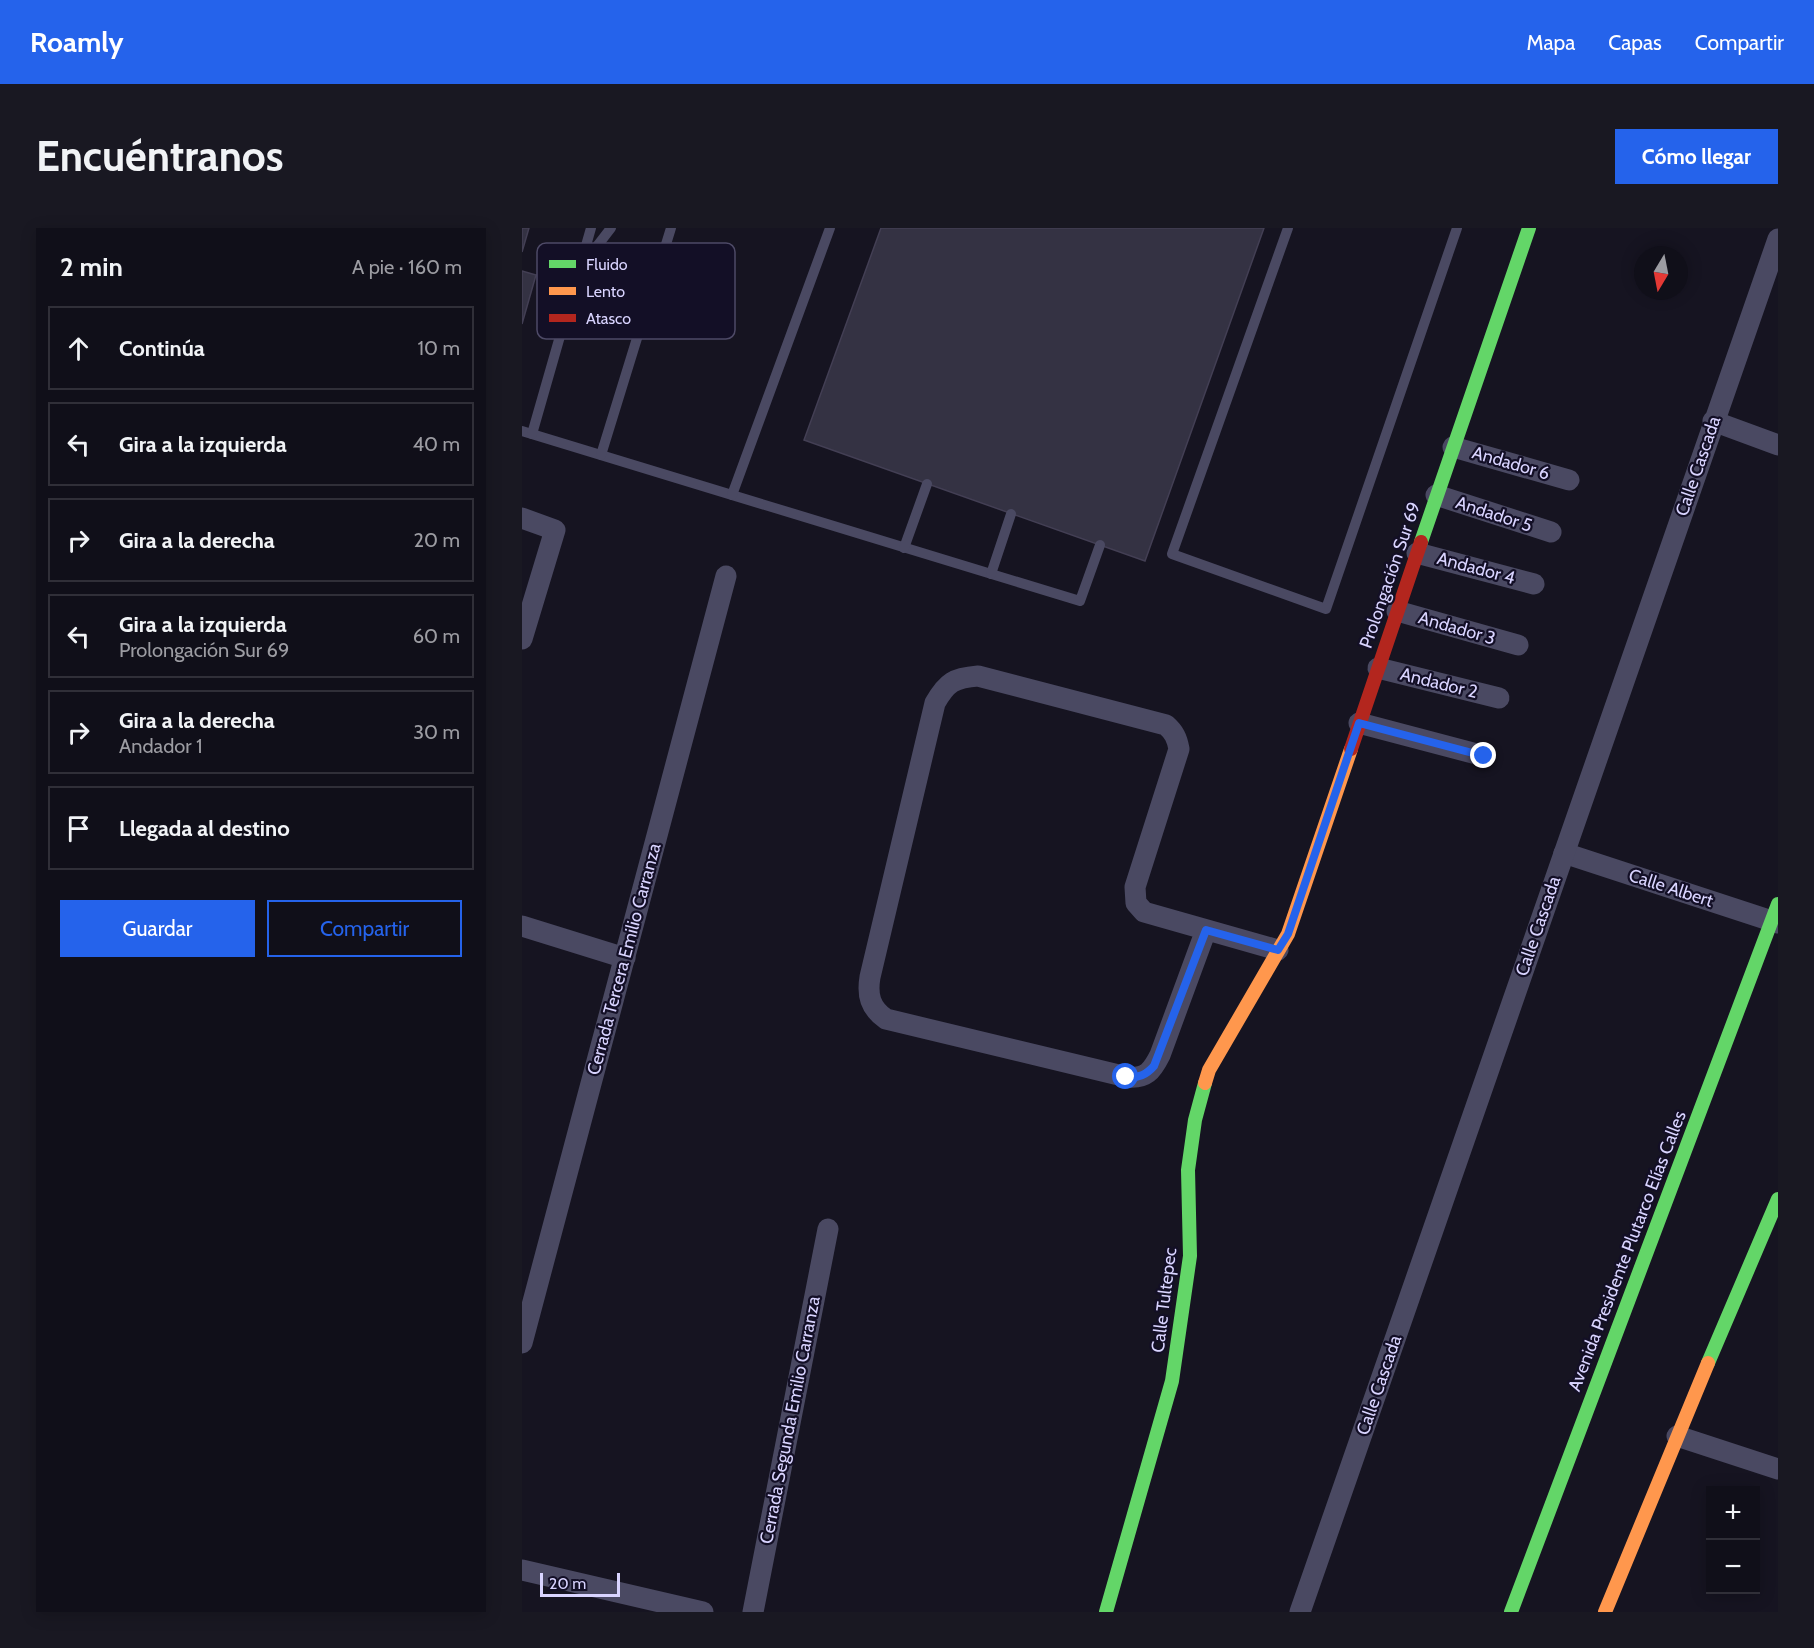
<!DOCTYPE html>
<html lang="es">
<head>
<meta charset="utf-8">
<style>
	body { margin:0; font-family:Cabin,sans-serif; background:#191822; color:#f1f3f6 }
	.controls { position:absolute; right:18px; bottom:18px; display:grid; overflow:hidden; border-radius:0px; box-shadow:0 3px 15px #0003 }
	.controls button { width:54px; height:54px; display:grid; place-items:center; padding:0; border:0; border-bottom:2px solid #302f38; background:#100f19; color:#f1f3f6; font:30px sans-serif }
	.compass { position:absolute; left:1112px; top:18px; width:54px; height:54px; border-radius:50%; background:#100f19; box-shadow:0 3px 15px #0003; rotate:190deg }
	.scale { position:absolute; left:18px; bottom:15px; width:80px; box-sizing:border-box; padding-left:6px; border:3px solid #d9d4ff; border-top:0; font-size:16px; line-height:21px; white-space:nowrap; color:#d9d4ff; -webkit-text-stroke:4px #130f26; paint-order:stroke }
	.stop { position:absolute; width:18px; height:18px; margin:-14px; border:4px solid #2563eb; border-radius:50%; background:#fff }
	.stop.end { background:#2563eb; border-color:#fff; box-shadow:0 2px 6px #0008 }
	.list { margin:0; padding:0; list-style:none }
	h2 { display:flex; justify-content:space-between; align-items:center; height:78px; margin:0; padding:0 24px; font-size:26px }
	h2 small { font-size:20px; font-weight:400; color:#9c9ca2 }
	.list li { display:grid; grid-template-columns:39px 1fr auto; gap:18px; align-items:center; box-sizing:border-box; height:84px; margin:0 12px 12px; padding:0 12px; border:2px solid #302f38; border-radius:0px }
	.list b { display:block; font-size:22px; white-space:nowrap }
	.list p { margin:0; font-size:20px; white-space:nowrap; color:#9c9ca2 }
	.list em { font-size:20px; font-style:normal; color:#9c9ca2 }
	.actions { display:flex; gap:12px; padding:18px 24px }
	.actions a { flex:1; padding:14px 0; border:2px solid #2563eb; border-radius:0px; text-align:center; font-size:21px; color:#2563eb }
	.actions .main { background:#2563eb; color:#fff }
	.icon { flex:none; width:33px; height:33px; fill:none; stroke:currentColor; stroke-width:2; stroke-linecap:round; stroke-linejoin:round }
	.map { position:relative; flex:none; width:1256px; height:1384px; overflow:hidden; border-radius:0px }
	header { display:flex; align-items:center; gap:36px; box-sizing:border-box; height:84px; padding:0 30px; background:#2563eb; color:#fff }
	header strong { font-size:28px }
	nav { display:flex; gap:33px; margin-inline-start:auto; font-size:21px }
	.intro { display:flex; align-items:center; justify-content:space-between; box-sizing:border-box; height:144px; padding:0 36px }
	h1 { margin:0; font-size:42px }
	.button { padding:15px 27px; border-radius:0px; background:#2563eb; color:#fff; font-size:21px; font-weight:700 }
	main { display:flex; gap:36px; padding:0 36px }
	aside { flex:1; background:#100f19; border-radius:0px; box-shadow:0 3px 15px #0003 }
	.map>svg:first-child { display:block }
	.building { fill:#343243; stroke:#433f54; stroke-width:1.5 }
	.lines { fill:none; stroke-linecap:round; stroke-linejoin:round }
	.lane { stroke:#4a4962; stroke-width:10 }
	.street { stroke:#4a4962; stroke-width:21 }
	.fast { stroke:#63d668; stroke-width:14 }
	.slow { stroke:#ff974d; stroke-width:14 }
	.jam { stroke:#b3261e; stroke-width:14 }
	.route { stroke:#2563eb; stroke-width:8 }
	.labels { text-anchor:middle; stroke-width:4.5; stroke-linejoin:round; paint-order:stroke }
	.street-label { font-size:18px; fill:#d9d4ff; stroke:#130f26 }
	.key { fill:#130f26; stroke:#4e4a67; stroke-width:1.5 }
	.key-label { font-size:16px; fill:#d9d4ff }
</style>
</head>
<body>
<header>
<strong>Roamly</strong>
<nav><a>Mapa</a><a>Capas</a><a>Compartir</a></nav>
</header>
<div class="intro"><h1>Encuéntranos</h1><a class="button">Cómo llegar</a></div>
<main>
<aside>
<h2>2 min<small>A pie · 160 m</small></h2>
<ul class="list">
<li><svg class="icon" aria-label="ahead" viewBox="0 0 24 24"><path d="M12 20V5M6 11l6-6 6 6"/></svg><div><b>Continúa</b></div><em>10 m</em></li>
<li><svg class="icon" aria-label="left" viewBox="0 0 24 24"><path d="M17 20v-9H6M10 6l-5 5 5 5"/></svg><div><b>Gira a la izquierda</b></div><em>40 m</em></li>
<li><svg class="icon" aria-label="right" viewBox="0 0 24 24"><path d="M7 20v-9h11M14 6l5 5-5 5"/></svg><div><b>Gira a la derecha</b></div><em>20 m</em></li>
<li><svg class="icon" aria-label="left" viewBox="0 0 24 24"><path d="M17 20v-9H6M10 6l-5 5 5 5"/></svg><div><b>Gira a la izquierda</b><p>Prolongación Sur 69</p></div><em>60 m</em></li>
<li><svg class="icon" aria-label="right" viewBox="0 0 24 24"><path d="M7 20v-9h11M14 6l5 5-5 5"/></svg><div><b>Gira a la derecha</b><p>Andador 1</p></div><em>30 m</em></li>
<li><svg class="icon" aria-label="arrive" viewBox="0 0 24 24"><path d="M6 21V4h12l-3 4 3 4H6"/></svg><div><b>Llegada al destino</b></div></li>
</ul>
<div class="actions"><a class="main">Guardar</a><a>Compartir</a></div>
</aside>
<div class="map">
<svg width="1256" height="1384" viewBox="0 0 1256 1384">
	<rect width="100%" height="100%" fill="#161421"/>
	<!-- building -->
	<g class="building">
		<polygon points="0,0 7,0 0,24"/>
		<polygon points="359,0 742,0 623,333 282,212"/>
		<polygon points="0,43 14,47 0,96"/>
	</g>
	<g class="lines">
		<!-- lane -->
		<g class="lane">
			<polyline points="766,0 650,326 804,381 935,0"/>
			<polyline points="62,35 89,0"/>
			<polyline points="0,203 558,373 578,317"/>
			<polyline points="10,206 69,0"/>
			<polyline points="79,227 149,0"/>
			<polyline points="210,267 308,0"/>
			<polyline points="382,320 405,256"/>
			<polyline points="469,346 489,286"/>
		</g>
		<!-- street -->
		<g class="street">
			<polyline points="1191,193 1256,217"/>
			<polyline points="931,219 1047,252"/>
			<polyline points="914,267 1029,304"/>
			<polyline points="0,290 33,302 0,411"/>
			<polyline points="895,325 1012,356"/>
			<polyline points="875,383 996,417"/>
			<polyline points="856,440 977,470"/>
			<polyline points="837,495 962,528"/>
			<polyline points="1042,625 1256,695"/>
			<polyline points="0,698 103,730"/>
			<path d="M 684,702 L 638,827 C 630,843 624,851 605,849 L 364,791 C 348,780 345,767 348,749 L 413,475 C 425,454 432,450 456,448 L 644,497 C 652,504 655,510 657,521 L 613,659 L 614,675 L 622,684 L 756,722"/>
			<polyline points="0,1115 204,348"/>
			<polyline points="1155,1208 1256,1241"/>
			<polyline points="0,1342 181,1384"/>
			<polyline points="231,1384 306,1001"/>
			<polyline points="778,1384 1256,11"/>
		</g>
		<!-- fast -->
		<g class="fast">
			<polyline points="899,314 1007,0"/>
			<polyline points="1186,1135 1256,971"/>
			<polyline points="584,1384 650,1153 668,1028 666,942 673,892 683,855"/>
			<polyline points="989,1384 1256,676"/>
		</g>
		<!-- slow -->
		<g class="slow">
			<polyline points="683,855 687,842 766,706 829,521"/>
			<polyline points="1083,1384 1186,1135"/>
		</g>
		<!-- jam -->
		<polyline class="jam" points="829,521 899,314"/>
	</g>
	<g class="lines">
		<!-- route -->
		<path class="route" d="M 604,849 C 617,850 624,847 632,838 L 684,702 L 756,722 L 766,706 L 837,495 L 962,528"/>
	</g>
	<g class="labels">
		<!-- street labels -->
		<g class="street-label">
			<text transform="translate(989 235) rotate(16)" y="6">Andador 6</text>
			<text transform="translate(1176 238) rotate(-71)" y="6">Calle Cascada</text>
			<text transform="translate(972 286) rotate(18)" y="6">Andador 5</text>
			<text transform="translate(954 340) rotate(15)" y="6">Andador 4</text>
			<text transform="translate(868 347) rotate(-71)" y="6">Prolongación Sur 69</text>
			<text transform="translate(935 400) rotate(16)" y="6">Andador 3</text>
			<text transform="translate(917 455) rotate(14)" y="6">Andador 2</text>
			<text transform="translate(1149 660) rotate(18)" y="6">Calle Albert</text>
			<text transform="translate(1016 698) rotate(-71)" y="6">Calle Cascada</text>
			<text transform="translate(102 731) rotate(-75)" y="6">Cerrada Tercera Emilio Carranza</text>
			<text transform="translate(1105 1023) rotate(-69)" y="6">Avenida Presidente Plutarco Elías Calles</text>
			<text transform="translate(642 1072) rotate(-83)" y="6">Calle Tultepec</text>
			<text transform="translate(857 1157) rotate(-71)" y="6">Calle Cascada</text>
			<text transform="translate(268 1192) rotate(-79)" y="6">Cerrada Segunda Emilio Carranza</text>
		</g>
	</g>
	<!-- legend -->
	<rect x="15" y="15" width="198" height="96" rx="9" class="key"/>
	<rect x="27" y="32" width="27" height="8" fill="#63d668"/>
	<rect x="27" y="59" width="27" height="8" fill="#ff974d"/>
	<rect x="27" y="86" width="27" height="8" fill="#b3261e"/>
	<g class="key-label">
		<text x="64" y="42">Fluido</text>
		<text x="64" y="69">Lento</text>
		<text x="64" y="96">Atasco</text>
	</g>
</svg>
<div class="controls">
<button>+</button>
<button>−</button>
</div>
<svg class="compass" viewBox="-18 -18 36 36"><path d="M0-13l5 13h-10z" fill="#e53935"/><path d="M0 13l5-13h-10z" fill="#9c9ca2"/></svg>
<div class="scale">20 m</div>
<div class="stop" style="left:604px;top:849px"></div>
<div class="stop end" style="left:962px;top:528px"></div>
</div>
</main>
</body>
</html>
